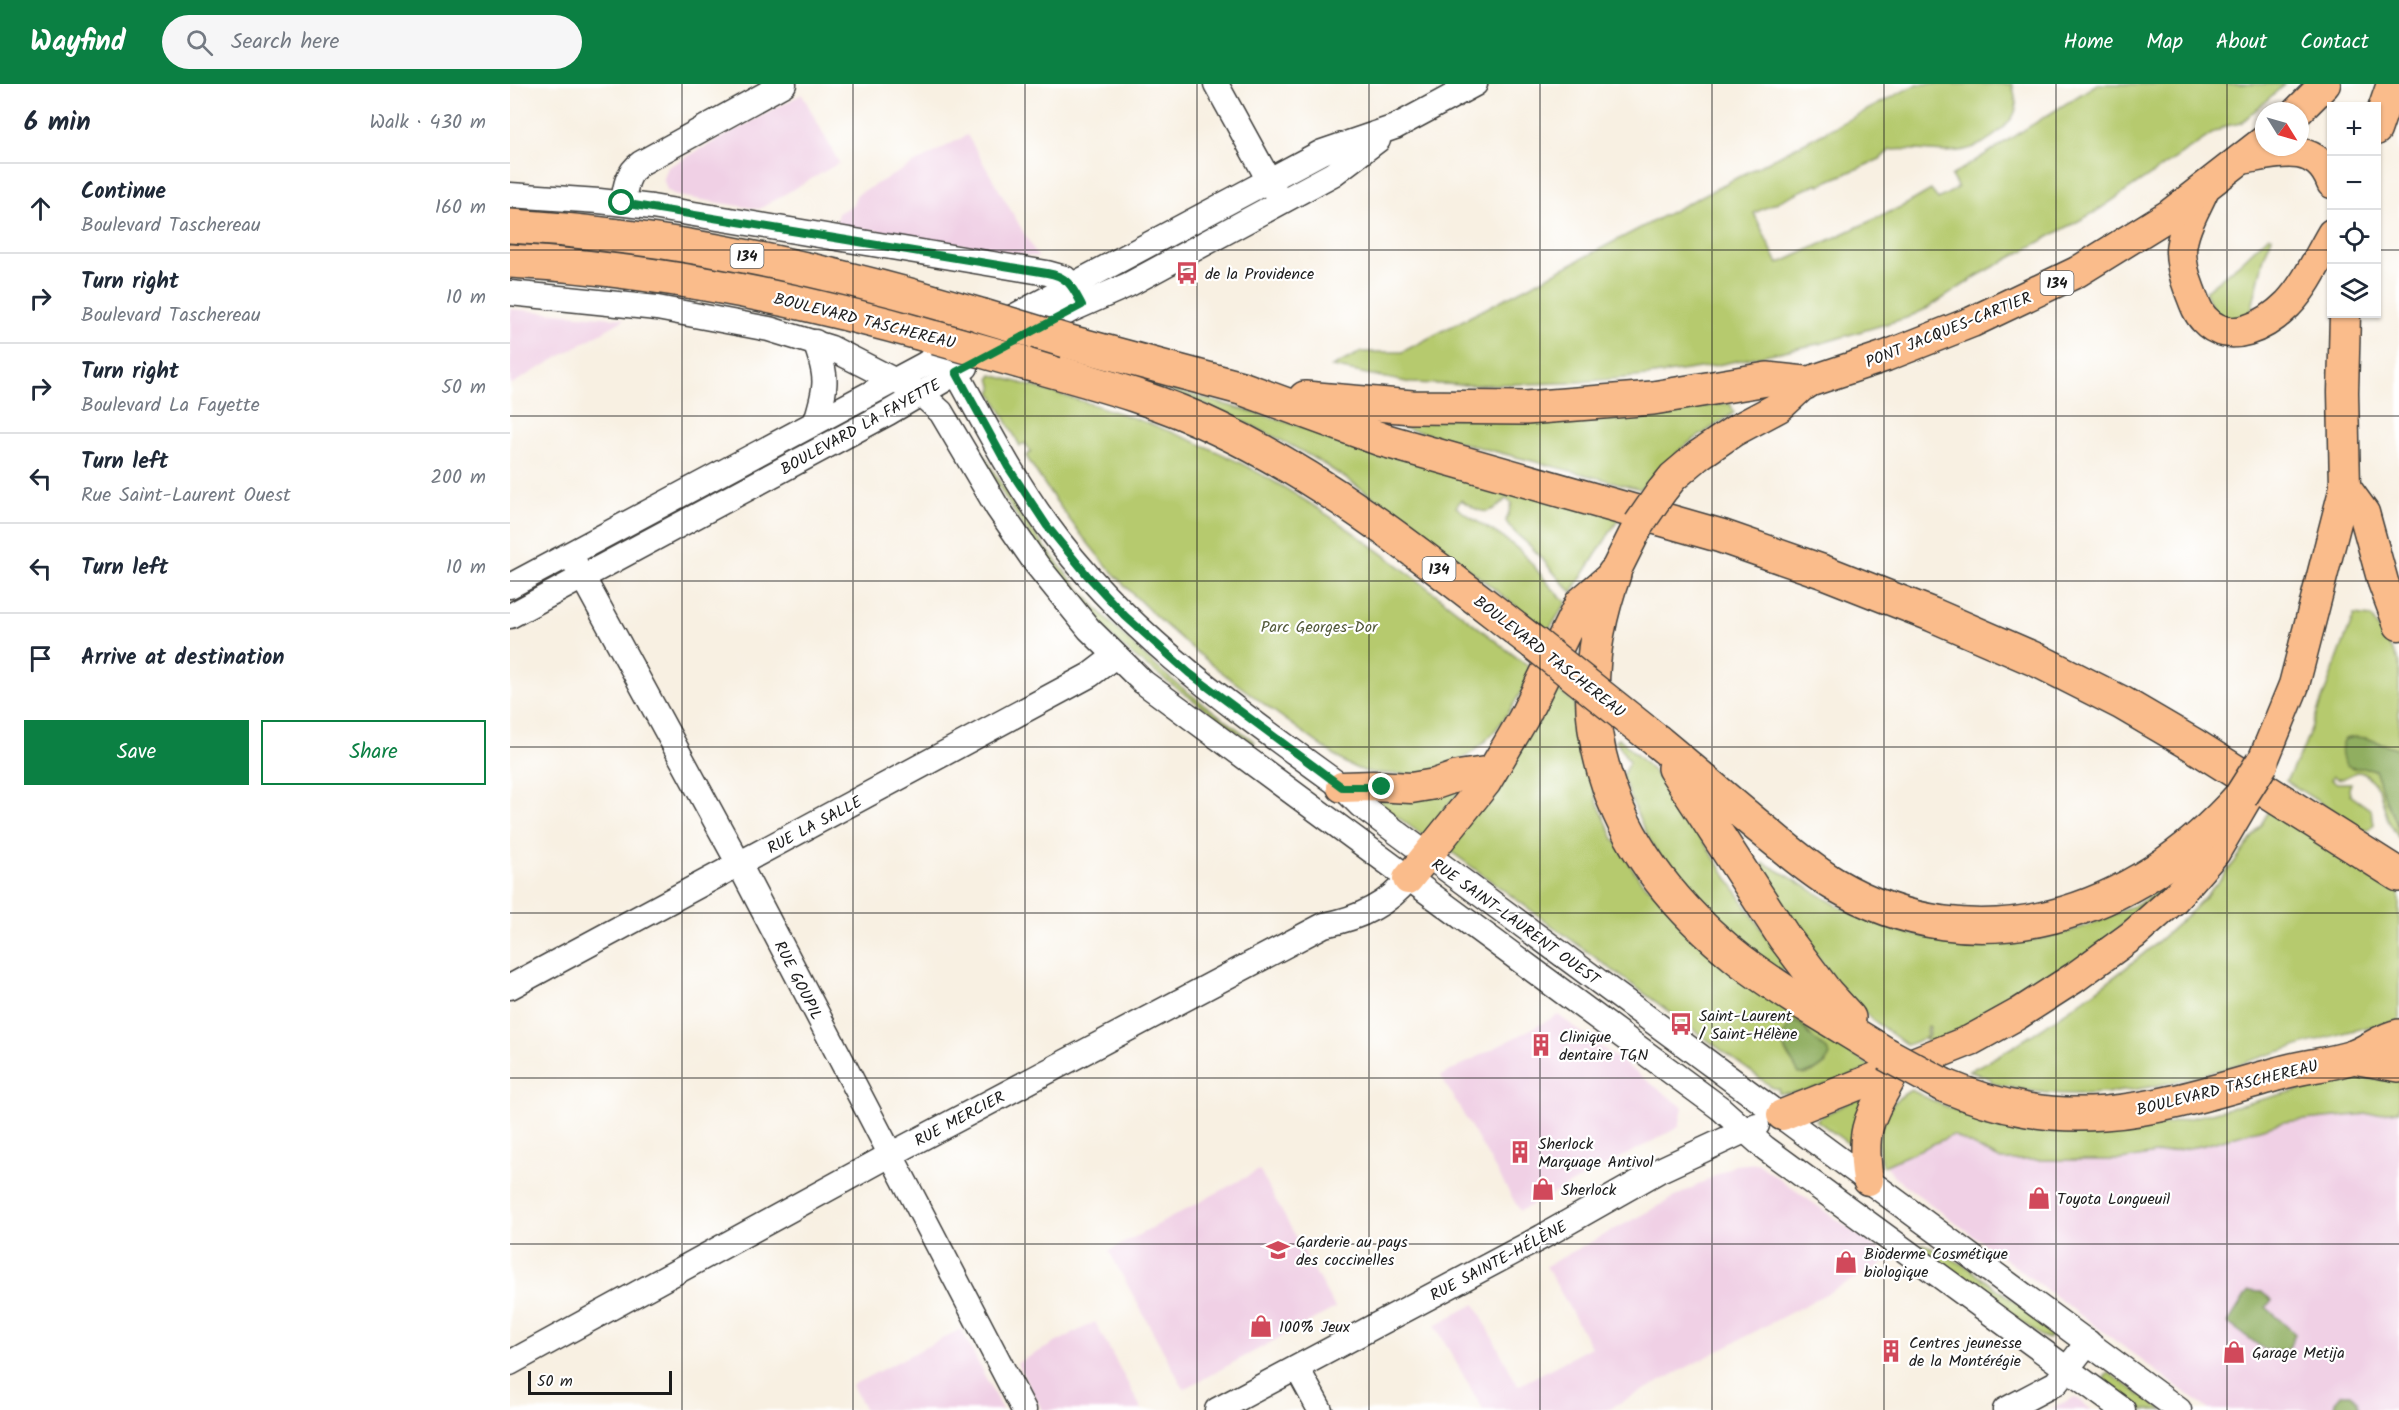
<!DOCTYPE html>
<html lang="en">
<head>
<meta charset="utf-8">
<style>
	body { margin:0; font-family:Kalam,sans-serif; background:#f6f6f7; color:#1f2937 }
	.controls { position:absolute; right:18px; top:18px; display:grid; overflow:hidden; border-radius:0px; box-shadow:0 2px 4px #0004 }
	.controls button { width:54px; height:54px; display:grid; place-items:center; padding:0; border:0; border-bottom:2px solid #e0e1e3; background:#fff; color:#1f2937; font:30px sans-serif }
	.compass { position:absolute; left:1745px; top:18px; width:54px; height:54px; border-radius:50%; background:#fff; box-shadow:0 2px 4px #0004; rotate:127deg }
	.scale { position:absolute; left:18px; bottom:15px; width:144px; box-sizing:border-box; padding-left:6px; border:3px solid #1c1c1c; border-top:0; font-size:16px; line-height:21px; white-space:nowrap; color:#1c1c1c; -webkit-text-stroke:4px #fff; paint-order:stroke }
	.stop { position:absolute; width:18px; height:18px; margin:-14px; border:4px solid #0b8043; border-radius:50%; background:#fff }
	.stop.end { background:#0b8043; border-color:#fff; box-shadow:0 2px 6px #0008 }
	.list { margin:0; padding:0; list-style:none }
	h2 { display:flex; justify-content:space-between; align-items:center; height:78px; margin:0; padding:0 24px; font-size:26px }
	h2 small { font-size:20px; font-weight:400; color:#747a83 }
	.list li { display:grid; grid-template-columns:39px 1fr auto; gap:18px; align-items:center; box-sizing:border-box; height:90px; padding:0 24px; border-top:2px solid #e0e1e3 }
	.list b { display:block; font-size:22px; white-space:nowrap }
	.list p { margin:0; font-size:20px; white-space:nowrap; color:#747a83 }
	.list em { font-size:20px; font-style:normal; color:#747a83 }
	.actions { display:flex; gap:12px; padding:18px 24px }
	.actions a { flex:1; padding:14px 0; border:2px solid #0b8043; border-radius:0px; text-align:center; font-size:21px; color:#0b8043 }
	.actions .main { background:#0b8043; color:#fff }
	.icon { flex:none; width:33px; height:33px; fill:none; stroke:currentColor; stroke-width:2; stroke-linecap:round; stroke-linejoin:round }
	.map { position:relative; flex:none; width:1889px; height:1326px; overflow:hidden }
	header { display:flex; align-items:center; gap:36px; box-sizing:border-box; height:84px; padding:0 30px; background:#0b8043; color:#fff }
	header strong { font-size:28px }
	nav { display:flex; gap:33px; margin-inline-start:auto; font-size:21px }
	.search { width:420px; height:54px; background:#f6f6f7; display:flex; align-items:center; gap:15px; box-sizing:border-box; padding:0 21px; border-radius:33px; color:#747a83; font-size:22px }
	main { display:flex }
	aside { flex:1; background:#fff }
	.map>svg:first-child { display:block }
	.built { fill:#f0d0e5 }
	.green { fill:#b6ca6e; stroke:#697345; stroke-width:1.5; fill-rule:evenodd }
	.forest { fill:#90ae61; stroke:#56653e; stroke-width:1.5 }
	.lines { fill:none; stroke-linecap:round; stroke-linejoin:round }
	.minor-casing { stroke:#3d3c3a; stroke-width:27 }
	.major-casing { stroke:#3d3c3a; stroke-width:33 }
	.highway-casing { stroke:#3d3c3a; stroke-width:36 }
	.minor { stroke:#fff; stroke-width:24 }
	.major { stroke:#fabc8b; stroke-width:30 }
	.highway { stroke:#fabc8b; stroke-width:33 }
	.major-bridge-casing { stroke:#3d3c3a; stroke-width:33; stroke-linecap:butt }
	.highway-bridge-casing { stroke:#3d3c3a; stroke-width:36; stroke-linecap:butt }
	.major-bridge { stroke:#fabc8b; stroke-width:30 }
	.highway-bridge { stroke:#fabc8b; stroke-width:33 }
	.route { stroke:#0b8043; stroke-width:8 }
	.grid { fill:none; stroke:#1c1c1c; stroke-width:1.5; stroke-opacity:0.55 }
	.labels { text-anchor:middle; stroke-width:4.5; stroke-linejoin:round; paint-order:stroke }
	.shield { fill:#fff; stroke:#606060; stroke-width:1.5 }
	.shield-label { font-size:15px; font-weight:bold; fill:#1c1c1c }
	.poi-label { font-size:16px; fill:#1c1c1c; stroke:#fff; text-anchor:start }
	.street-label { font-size:16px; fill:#1c1c1c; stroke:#fff }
	.park-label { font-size:16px; fill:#525939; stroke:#fff }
</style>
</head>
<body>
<header>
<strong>Wayfind</strong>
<div class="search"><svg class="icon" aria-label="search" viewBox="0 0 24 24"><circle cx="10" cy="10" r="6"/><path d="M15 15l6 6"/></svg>Search here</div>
<nav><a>Home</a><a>Map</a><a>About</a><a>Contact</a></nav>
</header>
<main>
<aside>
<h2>6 min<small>Walk · 430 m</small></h2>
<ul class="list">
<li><svg class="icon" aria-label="ahead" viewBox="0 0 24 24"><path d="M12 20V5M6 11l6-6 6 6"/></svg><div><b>Continue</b><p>Boulevard Taschereau</p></div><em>160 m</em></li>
<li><svg class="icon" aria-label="right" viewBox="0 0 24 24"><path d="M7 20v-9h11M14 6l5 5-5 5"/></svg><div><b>Turn right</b><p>Boulevard Taschereau</p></div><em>10 m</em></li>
<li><svg class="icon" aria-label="right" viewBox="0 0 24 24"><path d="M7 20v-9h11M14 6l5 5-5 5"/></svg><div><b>Turn right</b><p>Boulevard La Fayette</p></div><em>50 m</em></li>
<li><svg class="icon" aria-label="left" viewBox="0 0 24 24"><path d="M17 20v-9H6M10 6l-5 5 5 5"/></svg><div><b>Turn left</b><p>Rue Saint-Laurent Ouest</p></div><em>200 m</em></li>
<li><svg class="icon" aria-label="left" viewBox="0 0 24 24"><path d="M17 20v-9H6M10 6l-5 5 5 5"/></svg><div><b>Turn left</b></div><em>10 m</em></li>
<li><svg class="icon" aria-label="arrive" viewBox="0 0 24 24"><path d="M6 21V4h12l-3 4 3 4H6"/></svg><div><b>Arrive at destination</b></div></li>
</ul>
<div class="actions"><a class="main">Save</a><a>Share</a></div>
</aside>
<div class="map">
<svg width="1889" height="1326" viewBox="0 0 1889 1326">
	<rect width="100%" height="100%" fill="#fff"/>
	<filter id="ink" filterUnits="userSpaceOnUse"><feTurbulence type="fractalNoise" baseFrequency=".0167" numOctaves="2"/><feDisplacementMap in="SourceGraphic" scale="12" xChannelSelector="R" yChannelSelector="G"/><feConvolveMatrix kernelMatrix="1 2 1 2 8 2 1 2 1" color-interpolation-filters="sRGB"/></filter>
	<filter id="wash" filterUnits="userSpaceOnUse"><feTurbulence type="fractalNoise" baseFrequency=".008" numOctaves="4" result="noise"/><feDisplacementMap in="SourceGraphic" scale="24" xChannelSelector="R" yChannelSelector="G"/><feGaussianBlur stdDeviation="1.35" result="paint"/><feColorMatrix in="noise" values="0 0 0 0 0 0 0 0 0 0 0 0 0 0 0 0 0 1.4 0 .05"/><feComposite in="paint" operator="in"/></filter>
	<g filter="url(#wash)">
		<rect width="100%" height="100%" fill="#f8f0e2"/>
		<!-- built -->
		<g class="built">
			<polygon points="292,10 329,79 249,125 167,112 157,106 153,94 158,83"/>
			<polygon points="457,51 528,173 326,140 328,129 343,121 346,111"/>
			<polygon points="0,225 115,235 0,301"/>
			<polygon points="1048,931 1173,1023 1169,1043 1010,1127 931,992"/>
			<polygon points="1889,1027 1889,1326 1699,1326 1384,1093 1376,1081 1443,1051 1491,1076 1612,1076 1695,1061 1773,1038"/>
			<polygon points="1247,1079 1382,1175 1096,1326 973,1326 925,1241 965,1220 1008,1302 1081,1263 1036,1182 1225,1081"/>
			<polygon points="749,1086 825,1224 674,1305 599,1167"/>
			<polygon points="585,1238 632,1326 532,1326 507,1279"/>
			<polygon points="451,1245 492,1326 355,1326 342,1301"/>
			<polygon points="1564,1313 1582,1326 1540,1326"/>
		</g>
		<!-- green -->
		<g class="green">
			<path d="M 1407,0 L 1502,0 C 1508,23 1510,28 1492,45 C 1452,82 1426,62 1380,66 L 1370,75 L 1309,101 L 1308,99 L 1244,129 L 1268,180 L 1395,121 L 1421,106 L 1428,115 L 1448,104 L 1441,92 L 1587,0 L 1775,0 L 1731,39 L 1716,42 L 1705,48 L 1585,128 L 1467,192 L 1418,224 L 1396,234 L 1312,259 L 1203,282 L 1137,292 L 1057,299 L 958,301 L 901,299 L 822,283 L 851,268 L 892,268 Z"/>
			<polygon points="1759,151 1762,153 1754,173 1740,232 1707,235 1695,207 1731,178"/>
			<path d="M 482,291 C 576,317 673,345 758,394 C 853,448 937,520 1023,586 C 998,632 974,676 918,689 C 910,691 899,690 891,690 C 869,690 853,690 834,678 C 767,629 697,582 637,524 C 590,479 550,426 516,372 L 521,368 L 515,359 L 510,362 L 481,308 L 483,305 L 480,294 Z"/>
			<path d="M 633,297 L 1110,433 L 1062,508 C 1047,495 1037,479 1023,465 C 1014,455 1002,449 996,437 L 1002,419 L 996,415 C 978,434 971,429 951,416 L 946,423 C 966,439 990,449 1009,466 C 1027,482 1037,504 1057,518 L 1038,547 C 965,491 893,430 815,381 C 758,346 696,320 633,297 Z"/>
			<polygon points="365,316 369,325 141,446 244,382"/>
			<polygon points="1220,319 1224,329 1174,362 1130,405 883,341 884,336 1183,324"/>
			<path d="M 451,329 C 500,425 565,511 647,583 C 678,610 712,633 745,658 L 743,660 L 627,575 C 549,511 496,418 447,331 Z"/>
			<path d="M 1844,531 L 1861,533 L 1889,577 L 1889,665 L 1856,655 L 1835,655 L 1843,684 L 1858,683 L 1865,686 C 1872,705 1889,737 1889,755 L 1878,736 L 1869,705 L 1855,689 L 1846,688 C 1838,692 1831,698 1823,692 L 1821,695 L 1827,699 L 1841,699 L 1839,705 L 1840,711 L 1861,726 L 1864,740 L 1859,746 L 1853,746 L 1776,697 L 1794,663 Z"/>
			<path d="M 1044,602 L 1064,618 L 1070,652 L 1087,717 L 1104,755 L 1130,796 L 1300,942 L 1363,984 C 1335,993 1297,1011 1268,1009 L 1269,1005 L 1263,1004 L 939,766 ZM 1295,944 L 1305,957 L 1316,979 L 1302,989 L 1293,991 C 1283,980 1272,968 1272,953 Z"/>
			<path d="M 1109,654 L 1143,687 L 1164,713 L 1276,882 L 1270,887 C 1227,859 1174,808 1145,765 C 1131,744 1122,716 1112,693 L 1119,678 L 1106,656 Z"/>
			<polygon points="953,703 915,750 912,751 859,712"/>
			<path d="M 1761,724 L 1889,804 L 1889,937 C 1746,961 1632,1039 1481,999 L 1481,995 L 1459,987 C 1500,967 1537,941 1574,915 C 1650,861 1714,805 1761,724 Z"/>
			<path d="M 1254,779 C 1283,793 1309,812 1338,827 C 1407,861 1496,870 1570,844 C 1590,837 1610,829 1629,819 C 1643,812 1654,801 1669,797 L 1541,898 L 1421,960 L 1415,956 L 1418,954 L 1420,943 L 1418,942 L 1416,954 L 1397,961 L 1368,940 L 1338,914 L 1273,826 L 1249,784 Z"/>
			<path d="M 1849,995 L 1889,995 L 1889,1027 L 1773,1038 L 1695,1061 L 1612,1076 L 1491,1076 L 1443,1051 L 1376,1081 L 1373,1082 C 1364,1064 1369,1037 1382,1021 C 1387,1015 1394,1010 1401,1006 C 1473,1044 1559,1059 1640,1043 C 1710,1030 1777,1004 1849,995 Z"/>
			<polygon points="1356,1010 1339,1060 1306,1036 1310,1033"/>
			<polygon points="1413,1160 1454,1181 1542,1245 1543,1251 1538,1255 1531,1252 1411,1164"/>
			<polygon points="1599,1289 1653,1326 1632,1326 1595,1298 1595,1292"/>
		</g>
		<!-- forest -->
		<g class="forest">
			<path d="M 1845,653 L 1856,654 L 1889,665 L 1889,743 L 1877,719 L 1865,686 C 1857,682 1853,685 1844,684 C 1830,682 1829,664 1835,655 Z"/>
			<path d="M 1285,938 L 1291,940 L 1299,951 L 1317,966 L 1320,971 C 1316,982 1301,991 1289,990 L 1270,957 L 1279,942 Z"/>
			<polygon points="1738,1207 1751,1208 1762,1216 1756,1223 1785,1250 1779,1264 1772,1268 1754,1265 1718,1239"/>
			<polygon points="1832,1310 1841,1310 1847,1316 1849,1326 1823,1326 1825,1318"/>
		</g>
	</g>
	<g filter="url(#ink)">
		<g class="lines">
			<!-- minor casing -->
			<g class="minor-casing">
				<g id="minor">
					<polyline points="706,0 767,111"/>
					<polyline points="0,111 89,117 142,123 537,189 555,194 567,211"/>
					<path d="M 113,119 C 115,103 117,89 131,79 L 274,0"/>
					<polyline points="0,209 147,224 259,245 321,264 411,310 431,328 487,423 527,481 579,545 633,598 1210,1024 1255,1064 1613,1326"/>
					<polyline points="486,242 812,68 885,43 965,0"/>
					<polyline points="515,251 561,226 618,201 823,90 868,56"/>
					<path d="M 305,258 C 318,293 317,302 306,337"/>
					<path d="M 418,278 L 446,288 C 475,340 502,393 537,441 C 615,549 725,625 832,703 L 850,721 L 916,770 L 1669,1326"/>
					<polyline points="65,479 229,780 514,1326"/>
					<polyline points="0,502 432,271"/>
					<polyline points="0,532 378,329 456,283"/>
					<polyline points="0,903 580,591 605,572"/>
					<path d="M 0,1279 L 380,1071 L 814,841 C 846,835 877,822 898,795"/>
					<polyline points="787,1284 810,1326"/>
					<polyline points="707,1326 1032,1153 1150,1086 1247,1041"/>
					<polyline points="1495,1326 1546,1299 1578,1258"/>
				</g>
			</g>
			<!-- major casing -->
			<g class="major-casing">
				<g id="major">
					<polyline points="1788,27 1815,0"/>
					<polyline points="1866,46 1882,0"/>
					<path d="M 1732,75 C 1767,69 1806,56 1822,99"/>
					<path d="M 1693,107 C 1685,125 1672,146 1671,167 C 1671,180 1675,194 1680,207 C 1684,217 1687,228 1694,235 C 1719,263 1757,241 1778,220 C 1797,200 1808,174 1822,150"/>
					<polyline points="1835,403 1854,429 1873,498 1889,541"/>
					<polyline points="1151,408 1163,393 1189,371 1224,347 1269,323 1295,299 1376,272 1462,238 1567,188 1659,131 1754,57"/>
					<polyline points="1752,679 1784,601 1835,403 1833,308 1835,230"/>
					<polyline points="832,703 863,702 901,704 925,700 948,692 982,687"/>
					<polyline points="898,795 976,698 1013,635 1070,519 1104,490 1129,440"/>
					<polyline points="1272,1031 1461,956 1508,930 1564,894 1623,851 1664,815 1705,768 1736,715"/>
					<path d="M 1358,1096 C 1350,1042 1360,1034 1384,988"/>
				</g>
			</g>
			<!-- highway casing -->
			<g class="highway-casing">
				<g id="highway">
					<path d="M 0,142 C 160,151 316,185 470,231"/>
					<path d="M 0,177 C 145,185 287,214 426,254"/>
					<polyline points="556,257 731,304 873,356 1211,452 1314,488 1423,531 1529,577 1612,619 1682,660 1889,791"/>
					<path d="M 511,278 C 578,297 646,314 709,345 C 825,400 923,481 1024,559"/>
					<polyline points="795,314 902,323 1016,324 1143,314 1257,295 1295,299"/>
					<path d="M 1104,490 C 1048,644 1105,777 1230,876 C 1276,911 1327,939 1376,970"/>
					<path d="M 1147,657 C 1181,685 1214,714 1248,742 C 1273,762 1296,783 1324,800 C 1468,885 1626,831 1731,712"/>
					<polyline points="1164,684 1274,853 1317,910 1339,934"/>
					<polyline points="1843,973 1889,981"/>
					<path d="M 1433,1001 C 1559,1054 1644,1025 1767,990 C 1792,982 1819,981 1843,973 C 1859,967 1873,955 1889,952"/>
				</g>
			</g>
			<!-- minor -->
			<use href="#minor" class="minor"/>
			<!-- major -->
			<use href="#major" class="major"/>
			<!-- highway -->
			<use href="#highway" class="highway"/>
			<!-- major-bridge casing -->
			<g class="major-bridge-casing">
				<polyline id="major-bridge" points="1129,440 1151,408"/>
			</g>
			<!-- highway-bridge casing -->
			<g class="highway-bridge-casing">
				<g id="highway-bridge">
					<polyline points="470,231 556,257"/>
					<polyline points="426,254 511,278"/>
					<polyline points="1024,559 1147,657"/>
					<polyline points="1731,712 1752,679"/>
					<polyline points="1376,970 1433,1001"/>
				</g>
			</g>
			<!-- major-bridge -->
			<use href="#major-bridge" class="major-bridge"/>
			<!-- highway-bridge -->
			<use href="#highway-bridge" class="highway-bridge"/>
		</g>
	</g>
	<g class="lines" filter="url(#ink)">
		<!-- route -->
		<path class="route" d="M 112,119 L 537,189 C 558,192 563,204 572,221 L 446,288 L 498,383 L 537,442 L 577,491 L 615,532 L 679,589 L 832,703 L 872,703"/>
	</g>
	<!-- grid -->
	<path class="grid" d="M 172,0 L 172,1326M 343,0 L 343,1326M 515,0 L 515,1326M 687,0 L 687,1326M 859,0 L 859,1326M 1030,0 L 1030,1326M 1202,0 L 1202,1326M 1374,0 L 1374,1326M 1546,0 L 1546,1326M 1717,0 L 1717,1326M 0,166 L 1822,166M 1866,166 L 1889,166M 0,332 L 1889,332M 0,497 L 1889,497M 0,663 L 1889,663M 0,829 L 1889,829M 0,994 L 1889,994M 0,1160 L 1889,1160"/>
	<!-- icons -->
	<defs>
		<g id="bus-bare" transform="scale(1.8)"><path d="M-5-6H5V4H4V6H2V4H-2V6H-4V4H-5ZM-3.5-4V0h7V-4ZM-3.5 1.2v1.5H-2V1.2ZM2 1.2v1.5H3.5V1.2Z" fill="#d1495b" stroke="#fff" stroke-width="2.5" paint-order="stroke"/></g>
		<g id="building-bare" transform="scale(1.8)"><path d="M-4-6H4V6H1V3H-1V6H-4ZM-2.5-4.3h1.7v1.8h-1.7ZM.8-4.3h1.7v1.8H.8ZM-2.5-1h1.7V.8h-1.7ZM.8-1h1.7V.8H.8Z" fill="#d1495b" stroke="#fff" stroke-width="2.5" paint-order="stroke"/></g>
		<g id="shop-bare" transform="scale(1.8)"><path d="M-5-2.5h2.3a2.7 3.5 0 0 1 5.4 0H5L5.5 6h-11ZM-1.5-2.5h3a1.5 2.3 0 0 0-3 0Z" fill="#d1495b" stroke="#fff" stroke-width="2.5" paint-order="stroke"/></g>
		<g id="school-bare" transform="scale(1.8)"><path d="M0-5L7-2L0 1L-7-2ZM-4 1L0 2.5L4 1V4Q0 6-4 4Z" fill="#d1495b" stroke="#fff" stroke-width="2.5" paint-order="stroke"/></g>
	</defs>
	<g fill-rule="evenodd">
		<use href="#bus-bare" x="677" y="189"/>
		<use href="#bus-bare" x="1171" y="940"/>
		<use href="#building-bare" x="1031" y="961"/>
		<use href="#building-bare" x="1010" y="1068"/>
		<use href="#shop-bare" x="1033" y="1105"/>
		<use href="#shop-bare" x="1529" y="1114"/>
		<use href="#school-bare" x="768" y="1166"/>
		<use href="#shop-bare" x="1336" y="1178"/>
		<use href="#shop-bare" x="751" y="1242"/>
		<use href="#building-bare" x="1381" y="1267"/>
		<use href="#shop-bare" x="1724" y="1268"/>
	</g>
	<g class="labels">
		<!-- shield labels -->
		<g class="shield">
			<rect x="220.5" y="160" width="33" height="24" rx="4.5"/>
			<rect x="1530.5" y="187" width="33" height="24" rx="4.5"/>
			<rect x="912.5" y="473" width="33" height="24" rx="4.5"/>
		</g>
		<g class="shield-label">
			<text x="237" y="177">134</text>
			<text x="1547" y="204">134</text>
			<text x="929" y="490">134</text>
		</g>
		<!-- poi labels -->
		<g class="poi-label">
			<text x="695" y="195">de la Providence</text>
			<text x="1189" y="937">Saint-Laurent<tspan x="1189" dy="18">/ Saint-Hélène</tspan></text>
			<text x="1049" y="958">Clinique<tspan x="1049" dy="18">dentaire TGN</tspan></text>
			<text x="1028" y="1065">Sherlock<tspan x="1028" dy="18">Marquage Antivol</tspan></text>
			<text x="1051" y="1111">Sherlock</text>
			<text x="1547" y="1120">Toyota Longueuil</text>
			<text x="786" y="1163">Garderie au pays<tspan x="786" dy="18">des coccinelles</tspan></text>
			<text x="1354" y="1175">Bioderme Cosmétique<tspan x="1354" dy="18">biologique</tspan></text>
			<text x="769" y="1248">100% Jeux</text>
			<text x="1399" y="1264">Centres jeunesse<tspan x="1399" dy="18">de la Montérégie</tspan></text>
			<text x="1742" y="1274">Garage Metija</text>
		</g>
		<!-- street labels -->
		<g class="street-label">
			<text transform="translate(355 236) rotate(14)" y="6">BOULEVARD TASCHEREAU</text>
			<text transform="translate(1438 245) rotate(-22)" y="6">PONT JACQUES-CARTIER</text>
			<text transform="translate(350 342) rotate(-29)" y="6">BOULEVARD LA FAYETTE</text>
			<text transform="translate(1040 572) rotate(38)" y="6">BOULEVARD TASCHEREAU</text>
			<text transform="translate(304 740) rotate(-28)" y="6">RUE LA SALLE</text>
			<text transform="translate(1006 837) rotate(36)" y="6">RUE SAINT-LAURENT OUEST</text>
			<text transform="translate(289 896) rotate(63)" y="6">RUE GOUPIL</text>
			<text transform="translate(1717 1003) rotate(-14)" y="6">BOULEVARD TASCHEREAU</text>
			<text transform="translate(449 1034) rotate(-28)" y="6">RUE MERCIER</text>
			<text transform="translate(988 1176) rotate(-28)" y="6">RUE SAINTE-HÉLÈNE</text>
		</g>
		<!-- park labels -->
		<g class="park-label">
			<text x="809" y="548">Parc Georges-Dor</text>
		</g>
	</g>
</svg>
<div class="controls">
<button>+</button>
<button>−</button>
<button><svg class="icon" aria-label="locate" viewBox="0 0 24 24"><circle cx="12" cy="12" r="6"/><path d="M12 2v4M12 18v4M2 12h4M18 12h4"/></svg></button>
<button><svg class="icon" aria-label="layers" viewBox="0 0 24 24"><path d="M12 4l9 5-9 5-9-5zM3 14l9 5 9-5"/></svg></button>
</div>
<svg class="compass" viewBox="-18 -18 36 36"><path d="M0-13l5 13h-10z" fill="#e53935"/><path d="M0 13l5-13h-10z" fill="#747a83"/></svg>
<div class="scale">50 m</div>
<div class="stop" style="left:112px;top:119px"></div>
<div class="stop end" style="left:872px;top:703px"></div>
</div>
</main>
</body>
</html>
